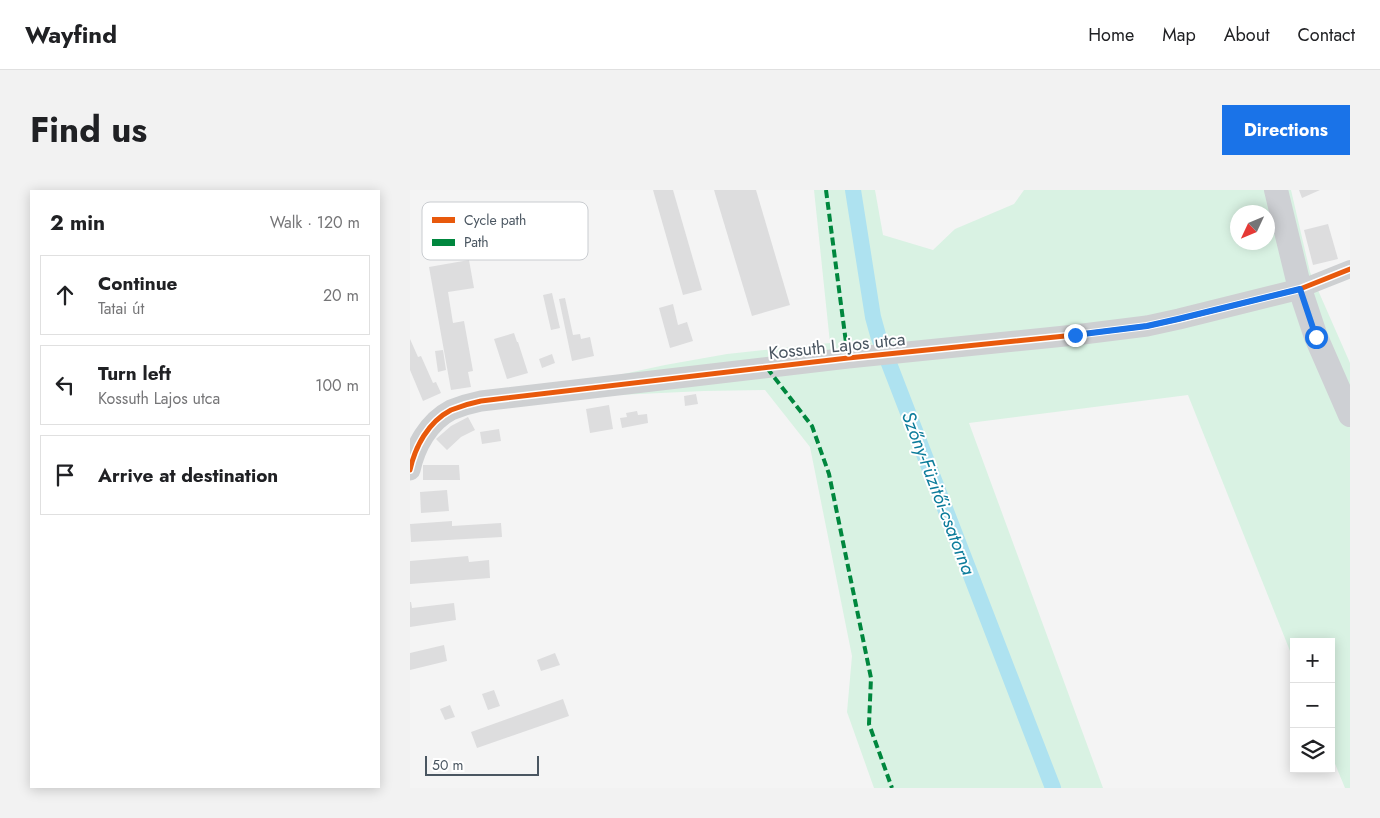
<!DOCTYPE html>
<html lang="en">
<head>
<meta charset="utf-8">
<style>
	body { margin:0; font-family:Jost,sans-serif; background:#f2f2f2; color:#202124 }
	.controls { position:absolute; right:15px; bottom:15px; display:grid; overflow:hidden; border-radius:0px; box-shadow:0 2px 12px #0003 }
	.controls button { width:45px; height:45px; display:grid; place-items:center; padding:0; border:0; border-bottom:1px solid #e0e0e0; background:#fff; color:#202124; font:25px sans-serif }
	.compass { position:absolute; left:820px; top:15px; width:45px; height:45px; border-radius:50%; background:#fff; box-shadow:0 2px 12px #0003; rotate:226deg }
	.scale { position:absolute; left:15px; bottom:12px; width:114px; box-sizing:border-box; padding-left:5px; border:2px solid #4a5661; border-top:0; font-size:14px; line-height:18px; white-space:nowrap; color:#4a5661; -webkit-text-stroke:4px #fff; paint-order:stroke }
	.stop { position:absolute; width:15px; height:15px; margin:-11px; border:4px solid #1a73e8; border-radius:50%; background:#fff }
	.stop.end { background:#1a73e8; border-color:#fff; box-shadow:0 1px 5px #0008 }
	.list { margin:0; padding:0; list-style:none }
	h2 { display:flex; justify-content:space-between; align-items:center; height:65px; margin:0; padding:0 20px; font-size:21px }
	h2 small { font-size:16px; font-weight:400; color:#757577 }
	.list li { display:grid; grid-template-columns:32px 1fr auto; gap:15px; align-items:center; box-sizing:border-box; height:80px; margin:0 10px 10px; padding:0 10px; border:1px solid #e0e0e0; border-radius:0px }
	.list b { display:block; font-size:19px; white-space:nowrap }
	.list p { margin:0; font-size:16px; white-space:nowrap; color:#757577 }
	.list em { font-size:16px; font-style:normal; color:#757577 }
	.icon { flex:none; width:28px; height:28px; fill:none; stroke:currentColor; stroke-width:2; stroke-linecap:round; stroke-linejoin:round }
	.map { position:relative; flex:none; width:940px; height:598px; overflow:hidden; border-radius:0px }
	header { display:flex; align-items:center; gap:30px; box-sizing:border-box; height:70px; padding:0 25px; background:#fff; border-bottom:1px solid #e0e0e0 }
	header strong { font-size:24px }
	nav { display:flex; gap:28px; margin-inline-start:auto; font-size:18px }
	.intro { display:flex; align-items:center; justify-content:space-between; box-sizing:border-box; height:120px; padding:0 30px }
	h1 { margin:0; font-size:35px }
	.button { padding:12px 22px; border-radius:0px; background:#1a73e8; color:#fff; font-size:18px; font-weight:700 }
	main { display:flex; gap:30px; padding:0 30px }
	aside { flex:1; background:#fff; border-radius:0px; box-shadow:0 2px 12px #0003 }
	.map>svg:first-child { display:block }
	.green { fill:#d9f2e3; fill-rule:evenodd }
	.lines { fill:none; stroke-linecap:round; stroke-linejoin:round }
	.canal { stroke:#aee2f0; stroke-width:16 }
	.building { fill:#ddddde }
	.minor { stroke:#ced0d2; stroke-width:18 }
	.tertiary { stroke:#ced0d2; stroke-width:21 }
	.secondary { stroke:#ced0d4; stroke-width:24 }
	.quiet { stroke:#00873e; stroke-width:4; stroke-dasharray:8 4; stroke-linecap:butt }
	.cycleway-casing { stroke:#fff; stroke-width:8 }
	.cycleway { stroke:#e8590c; stroke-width:5 }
	.route { stroke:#1a73e8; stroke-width:6 }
	.labels { text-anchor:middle; stroke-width:4; stroke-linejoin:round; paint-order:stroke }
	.street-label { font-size:18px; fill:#4a5661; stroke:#fff }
	.water-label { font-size:19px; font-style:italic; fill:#0c7c9b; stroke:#fff }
	.key { fill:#fff; stroke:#c9ccd0; stroke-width:1 }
	.key-label { font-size:14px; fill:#4a5661 }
</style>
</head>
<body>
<header>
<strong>Wayfind</strong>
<nav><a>Home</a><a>Map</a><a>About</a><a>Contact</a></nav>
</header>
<div class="intro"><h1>Find us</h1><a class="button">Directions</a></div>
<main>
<aside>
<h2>2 min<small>Walk · 120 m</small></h2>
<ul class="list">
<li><svg class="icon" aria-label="ahead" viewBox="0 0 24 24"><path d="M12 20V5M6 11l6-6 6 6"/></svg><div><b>Continue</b><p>Tatai út</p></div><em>20 m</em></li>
<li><svg class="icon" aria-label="left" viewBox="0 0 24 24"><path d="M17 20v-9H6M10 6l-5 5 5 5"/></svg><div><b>Turn left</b><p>Kossuth Lajos utca</p></div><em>100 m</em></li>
<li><svg class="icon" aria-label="arrive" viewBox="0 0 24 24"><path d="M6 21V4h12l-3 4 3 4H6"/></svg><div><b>Arrive at destination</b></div></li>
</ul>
</aside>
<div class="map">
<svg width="940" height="598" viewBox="0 0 940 598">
	<rect width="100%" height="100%" fill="#f4f4f4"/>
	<!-- green -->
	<path class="green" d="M 404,0 L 465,0 L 473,45 L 523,60 L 545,39 L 604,14 L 614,0 L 881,0 L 900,82 L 940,173 L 940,598 L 935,598 L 921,564 L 921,452 L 884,452 L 884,471 L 778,205 L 559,233 L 693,598 L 464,598 L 437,522 L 442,466 L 400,257 L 355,200 L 294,201 L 208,205 L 204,186 L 255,175 L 317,164 L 420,153 ZM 828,22 L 858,22 L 858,52 L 828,52 Z"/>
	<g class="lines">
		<!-- canal -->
		<polyline class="canal" points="443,0 463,127 468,145 643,598"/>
	</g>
	<!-- building -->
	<g class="building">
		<polygon points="243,0 263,0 292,100 273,105"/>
		<polygon points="304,0 346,0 380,115 342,126"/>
		<polygon points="889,0 910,0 892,8"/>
		<polygon points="918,34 928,69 903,75 894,40"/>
		<polygon points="59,70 64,98 38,102 43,133 54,131 63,181 58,182 61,197 41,200 19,77"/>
		<polygon points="142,103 150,138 141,140 133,105"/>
		<polygon points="155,108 163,145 170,144 171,149 180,147 184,166 162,171 149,109"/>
		<polygon points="263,114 268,135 277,132 283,151 260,158 249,118"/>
		<polygon points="104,143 107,152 108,152 118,183 97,189 84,149"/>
		<polygon points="0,149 8,167 11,166 23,193 26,192 31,203 13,211 0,180"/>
		<polygon points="33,160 36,180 28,182 25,161"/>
		<polygon points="142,164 145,173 132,178 129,169"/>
		<polygon points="286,204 288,214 275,216 274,206"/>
		<polygon points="199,215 203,239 180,243 176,219"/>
		<polygon points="227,221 228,225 237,224 238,233 212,238 210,228 217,227 216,223"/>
		<polygon points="58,227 65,240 51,247 37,260 26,249 41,236"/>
		<polygon points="89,239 91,251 72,254 70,242"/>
		<polygon points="13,275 49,275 50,290 13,290"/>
		<polygon points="37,300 39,321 11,323 10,302"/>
		<polygon points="42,331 42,336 91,333 92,347 1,352 0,334"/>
		<polygon points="58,366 59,372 79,370 80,388 0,394 0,371"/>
		<polygon points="0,412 1,412 2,418 44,413 46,430 0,437"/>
		<polygon points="34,455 37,471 0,480 0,463"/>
		<polygon points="145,463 150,475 131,481 127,470"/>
		<polygon points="84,500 90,516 78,520 72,504"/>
		<polygon points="153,509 159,526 67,558 61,542"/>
		<polygon points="40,515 45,527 35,530 30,519"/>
	</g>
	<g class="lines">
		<!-- minor -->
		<polyline class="minor" points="890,99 940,79"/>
		<!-- tertiary -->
		<path class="tertiary" d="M 0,280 C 5,257 18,232 41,220 C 51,216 61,213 71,211 L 438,168 L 665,145 L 737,136 L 769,129 L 890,99"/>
		<!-- secondary -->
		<polyline class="secondary" points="866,0 890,99 906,147 940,225"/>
		<!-- quiet -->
		<g class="quiet">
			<polyline points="416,0 438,168"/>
			<polyline points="357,178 402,236 419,284 461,488 459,534 482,598"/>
		</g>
		<!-- cycleway casing -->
		<g class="cycleway-casing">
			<path id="cycleway" d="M 0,280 C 5,257 18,232 41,220 C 51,216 61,213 71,211 L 438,168 L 665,145 L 737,136 L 769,129 L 890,99 L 940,79"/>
		</g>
		<!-- cycleway -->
		<use href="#cycleway" class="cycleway"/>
	</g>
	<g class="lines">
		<!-- route -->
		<polyline class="route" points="665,145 737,136 768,129 890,99 906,147"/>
	</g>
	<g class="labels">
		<!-- street labels -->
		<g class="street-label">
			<text transform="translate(427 156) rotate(-6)" y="6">Kossuth Lajos utca</text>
		</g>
		<!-- water labels -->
		<g class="water-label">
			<text transform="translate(529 303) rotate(69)" y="7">Szőny-Füzitői-csatorna</text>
		</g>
	</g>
	<!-- legend -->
	<rect x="12" y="12" width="166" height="58" rx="8" class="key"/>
	<rect x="22" y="27" width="23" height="6" fill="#e8590c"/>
	<rect x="22" y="49" width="23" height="7" fill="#00873e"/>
	<g class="key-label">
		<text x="54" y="35">Cycle path</text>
		<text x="54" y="57">Path</text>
	</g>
</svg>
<div class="controls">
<button>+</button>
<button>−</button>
<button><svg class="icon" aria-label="layers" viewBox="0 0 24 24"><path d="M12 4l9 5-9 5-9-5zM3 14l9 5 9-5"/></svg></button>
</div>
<svg class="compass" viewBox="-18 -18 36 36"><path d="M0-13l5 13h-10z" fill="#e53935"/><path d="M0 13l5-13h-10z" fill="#757577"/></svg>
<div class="scale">50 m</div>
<div class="stop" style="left:906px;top:147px"></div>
<div class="stop end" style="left:665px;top:145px"></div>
</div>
</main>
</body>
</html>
